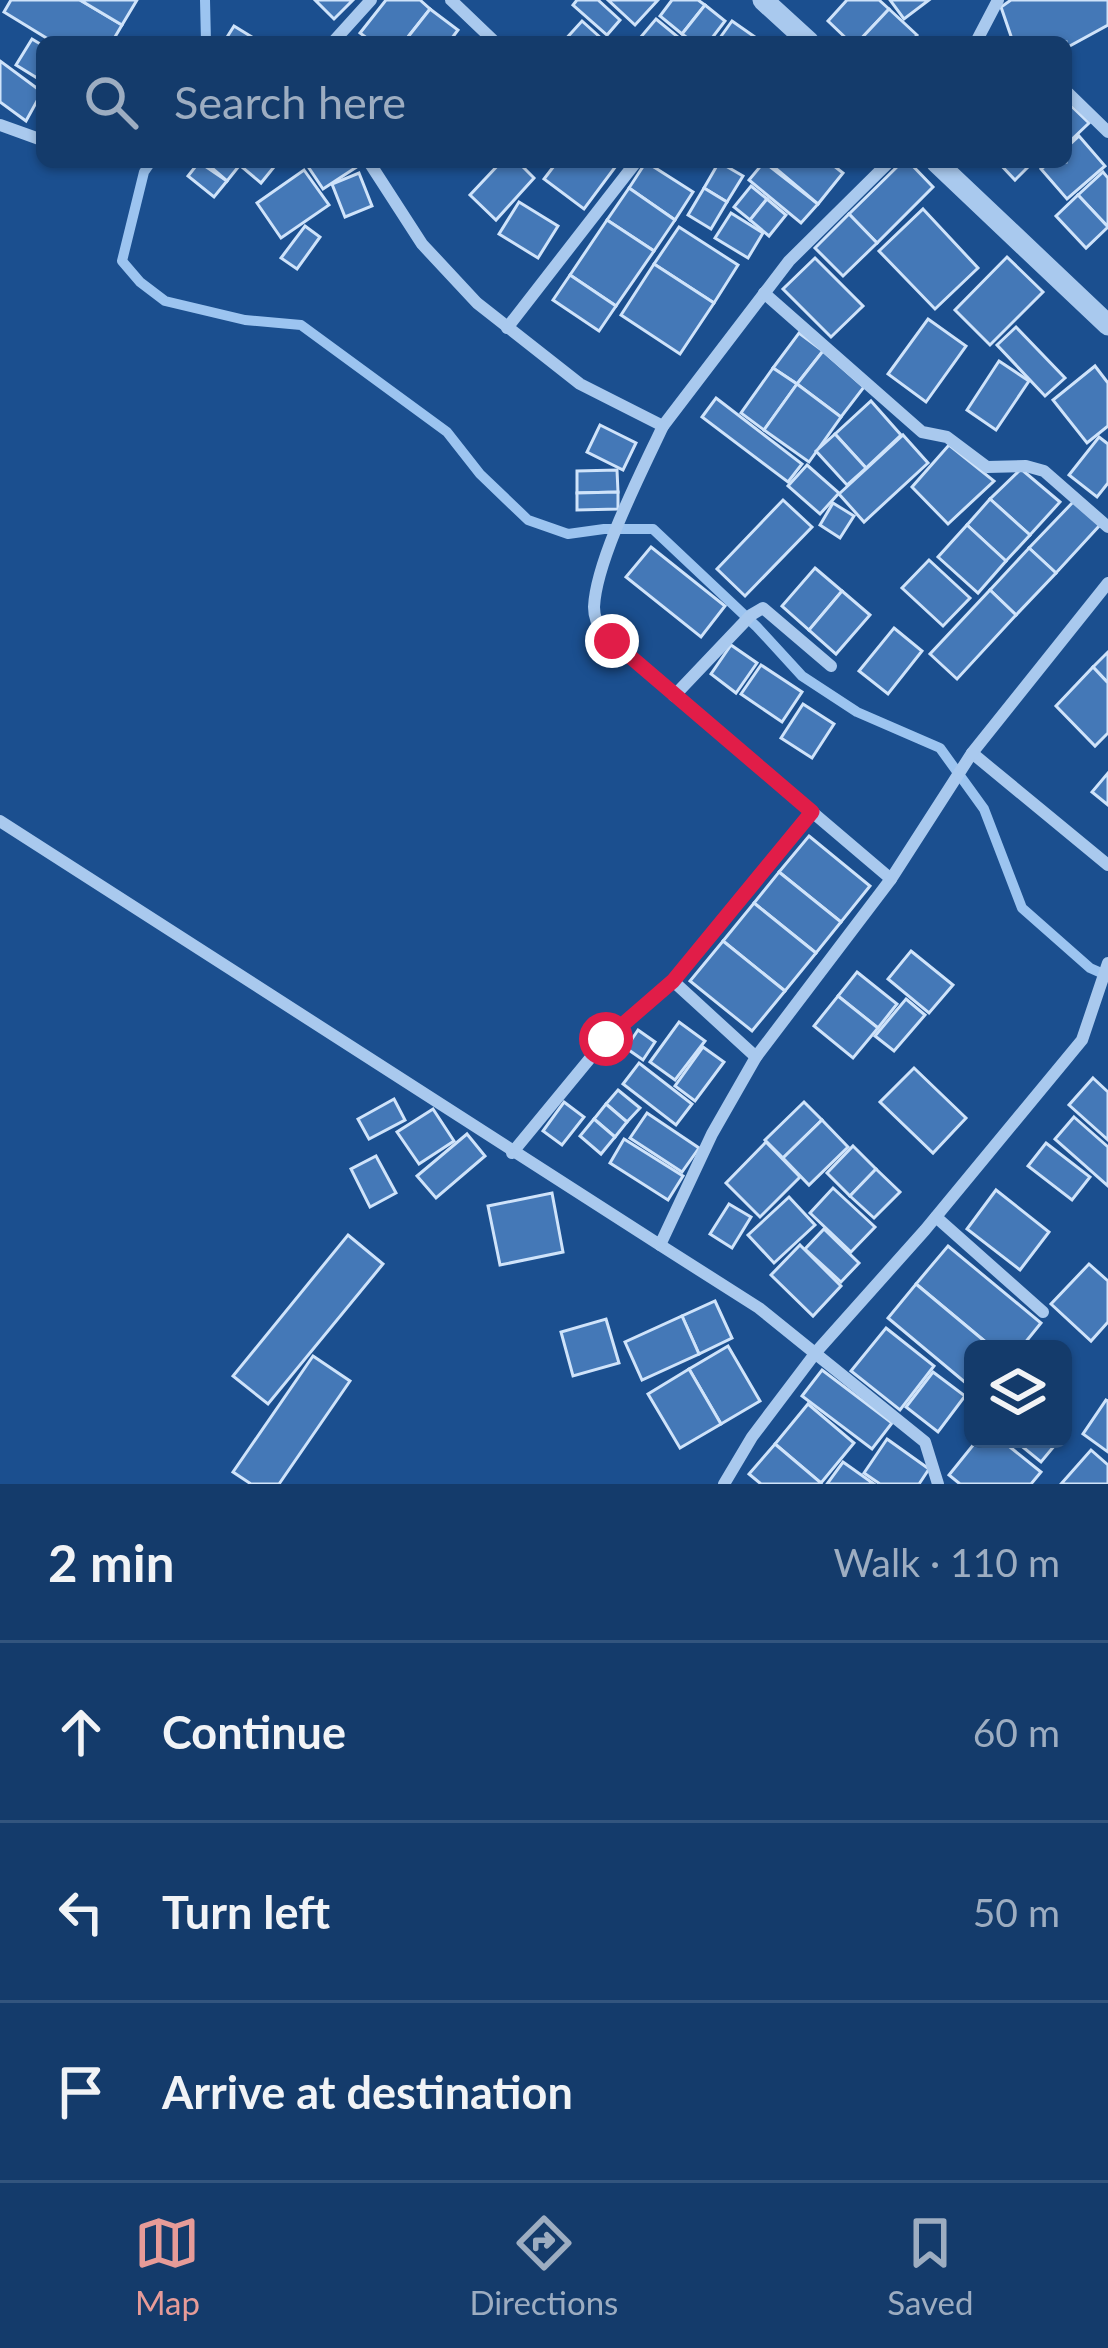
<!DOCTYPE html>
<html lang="en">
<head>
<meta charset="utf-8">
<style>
	body { margin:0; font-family:Lato,sans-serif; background:#214673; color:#f1f3f6 }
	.controls { position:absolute; right:36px; bottom:36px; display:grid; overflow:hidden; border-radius:18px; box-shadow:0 3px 9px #0004 }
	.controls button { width:108px; height:108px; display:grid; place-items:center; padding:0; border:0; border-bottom:3px solid #33557e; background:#143b6b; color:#f1f3f6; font:60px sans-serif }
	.stop { position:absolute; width:36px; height:36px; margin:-27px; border:9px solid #e11d48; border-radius:50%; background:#fff }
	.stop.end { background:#e11d48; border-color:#fff; box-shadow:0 3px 12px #0008 }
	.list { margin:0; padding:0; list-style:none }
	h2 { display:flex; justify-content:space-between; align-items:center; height:156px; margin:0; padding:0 48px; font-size:51px }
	h2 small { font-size:39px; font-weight:400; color:#9dadc1 }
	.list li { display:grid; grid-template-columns:78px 1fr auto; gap:36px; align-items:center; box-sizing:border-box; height:180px; padding:0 48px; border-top:3px solid #33557e }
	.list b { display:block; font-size:45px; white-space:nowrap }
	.list em { font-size:39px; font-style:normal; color:#9dadc1 }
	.icon { flex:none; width:66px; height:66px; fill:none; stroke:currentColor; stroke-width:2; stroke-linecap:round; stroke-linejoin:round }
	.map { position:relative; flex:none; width:1108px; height:1484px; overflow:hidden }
	.search { position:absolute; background:#143b6b; box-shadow:0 3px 9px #0004; left:36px; right:36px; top:36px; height:132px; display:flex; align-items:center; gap:30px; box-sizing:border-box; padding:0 42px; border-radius:18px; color:#9dadc1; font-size:45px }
	.sheet { height:696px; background:#143b6b }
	nav { display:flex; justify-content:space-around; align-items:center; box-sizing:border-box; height:168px; border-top:3px solid #33557e; background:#143b6b; font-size:33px; color:#9dadc1 }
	nav a { display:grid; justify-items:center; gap:6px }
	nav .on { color:#e69b98 }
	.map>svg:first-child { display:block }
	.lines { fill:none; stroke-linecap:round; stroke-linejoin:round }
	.stream { stroke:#9cc4f0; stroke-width:10 }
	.building { fill:#4478b7; stroke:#cfe3fa; stroke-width:3 }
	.minor { stroke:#a9c9ee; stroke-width:12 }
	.tertiary { stroke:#a9c9ee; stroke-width:21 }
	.route { stroke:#e11d48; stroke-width:15 }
</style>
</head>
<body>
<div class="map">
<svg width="1108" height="1484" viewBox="0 0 1108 1484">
	<rect width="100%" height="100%" fill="#1b4f8f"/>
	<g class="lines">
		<!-- stream -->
		<g class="stream">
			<polyline points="205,0 206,42"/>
			<polyline points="151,162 144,172 122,261 140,282 165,301 245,320 301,325 447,432 480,474 528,520 568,534 604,529 653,529 757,627 802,676 857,712 940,748 984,809 1022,908 1090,968 1108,976"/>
		</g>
	</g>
	<!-- building -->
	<g class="building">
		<polygon points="11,0 80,0 122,25 112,42 53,42 4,12"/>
		<polygon points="80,0 137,0 122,25"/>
		<polygon points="315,0 353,0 334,19"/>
		<polygon points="386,0 420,0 430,9 404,42 372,42 360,33"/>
		<polygon points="577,0 598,0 620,20 607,35 573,5"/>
		<polygon points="608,0 658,0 635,25"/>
		<polygon points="672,0 698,0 705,5 682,34 660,16"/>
		<polygon points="847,0 879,0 889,9 858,42 850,42 828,21"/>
		<polygon points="890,0 929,0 904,19"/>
		<polygon points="1011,0 1108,0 1108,25 1066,48 1066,42 1013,42 1001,7"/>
		<polygon points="705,5 725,21 709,42 693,42 682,34"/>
		<polygon points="430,9 458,30 449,42 404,42"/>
		<polygon points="889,9 917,35 911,42 858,42"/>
		<polygon points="656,19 684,42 645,42 640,38"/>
		<polygon points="582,21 602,39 599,42 563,42"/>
		<polygon points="732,21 762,42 717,42"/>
		<polygon points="234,26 260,42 224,42"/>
		<polygon points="32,39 42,45 42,81 16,65"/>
		<polygon points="0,61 42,92 26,121 0,102"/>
		<polygon points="1066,101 1089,123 1068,143 1066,140"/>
		<polygon points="1079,136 1105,166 1067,199 1041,169 1050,162 1066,162 1066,148"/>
		<polygon points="199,162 227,181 214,197 188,176"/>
		<polygon points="205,162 234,162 239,166 227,181"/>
		<polygon points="236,162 278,162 261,183"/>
		<polygon points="305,162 355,162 358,166 323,189"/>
		<polygon points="501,162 518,162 534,178 496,220 470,195"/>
		<polygon points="557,162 619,162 584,209 544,179"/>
		<polygon points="646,162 693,192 675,220 629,188"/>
		<polygon points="719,162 743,176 727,202 704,188"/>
		<polygon points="764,162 818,204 801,223 749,180"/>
		<polygon points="768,162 829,162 843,173 818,204"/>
		<polygon points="902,162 909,162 933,187 877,243 849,214"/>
		<polygon points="998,162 1033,162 1015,180"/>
		<polygon points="304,170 329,205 281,238 257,203"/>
		<polygon points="1103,172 1108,178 1108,227 1078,195"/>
		<polygon points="359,173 372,206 345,217 332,184"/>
		<polygon points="751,186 767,199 750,220 734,207"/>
		<polygon points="629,188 675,220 654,251 607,220"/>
		<polygon points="704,188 727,202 711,229 688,215"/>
		<polygon points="1078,195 1108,227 1086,248 1056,216"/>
		<polygon points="767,199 786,215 769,236 750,220"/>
		<polygon points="519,202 558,226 538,258 499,234"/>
		<polygon points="923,209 978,268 935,309 879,251"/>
		<polygon points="731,213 763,233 748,258 715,238"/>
		<polygon points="849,214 877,243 843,276 815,248"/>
		<polygon points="607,220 654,251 616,306 570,275"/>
		<polygon points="305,226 320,237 297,269 281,258"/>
		<polygon points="679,227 738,265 714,303 654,264"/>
		<polygon points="1007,257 1043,292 990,345 955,310"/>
		<polygon points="815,258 863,306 831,337 783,289"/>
		<polygon points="654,264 714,303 680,354 621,315"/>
		<polygon points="570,275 616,306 599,331 553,300"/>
		<polygon points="928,319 966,346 926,402 888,374"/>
		<polygon points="1016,327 1065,378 1045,396 997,345"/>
		<polygon points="799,333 823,351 797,384 773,368"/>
		<polygon points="823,351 864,387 841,417 797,384"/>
		<polygon points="999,361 1029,381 996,430 967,410"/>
		<polygon points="1095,366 1108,383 1108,426 1087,443 1053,400"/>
		<polygon points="773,368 797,384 764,430 741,413"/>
		<polygon points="797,384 841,417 809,462 764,430"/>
		<polygon points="716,398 802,464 788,482 702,417"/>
		<polygon points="871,401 901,435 866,468 835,434"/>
		<polygon points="600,425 636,443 623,470 587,452"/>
		<polygon points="835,434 866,468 847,485 816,451"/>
		<polygon points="903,435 928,463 864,522 839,494"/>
		<polygon points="1099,437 1108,444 1108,483 1097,497 1069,475"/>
		<polygon points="949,445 994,481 948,524 912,487"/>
		<polygon points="807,465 839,493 820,514 788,486"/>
		<polygon points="1021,469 1060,502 1030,535 990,499"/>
		<polygon points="617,470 618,492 577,493 577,471"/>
		<polygon points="618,492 618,509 577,510 577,493"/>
		<polygon points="990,499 1030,535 1006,561 967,525"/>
		<polygon points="783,500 812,527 745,596 717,569"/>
		<polygon points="1074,501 1100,525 1056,573 1029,548"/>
		<polygon points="833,503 854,516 840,538 820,525"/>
		<polygon points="967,525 1006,561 978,593 938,557"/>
		<polygon points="651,547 725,606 701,637 626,577"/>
		<polygon points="1029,548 1056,573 1016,615 990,590"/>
		<polygon points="929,560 970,598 943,626 902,588"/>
		<polygon points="815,568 842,591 809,630 782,606"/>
		<polygon points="990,590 1016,615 957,679 930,654"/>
		<polygon points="842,591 870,615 836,654 809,630"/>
		<polygon points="894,628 922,651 888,694 859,671"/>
		<polygon points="731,645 757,663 736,693 711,674"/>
		<polygon points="1108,652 1108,683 1093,667"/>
		<polygon points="761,665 802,692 782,722 741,694"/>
		<polygon points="1093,667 1108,683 1108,733 1095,746 1056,706"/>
		<polygon points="803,704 834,724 812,758 781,738"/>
		<polygon points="1108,773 1108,805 1092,792"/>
		<polygon points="809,836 870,886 841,922 779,872"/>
		<polygon points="779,872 841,922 816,953 754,903"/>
		<polygon points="754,903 816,953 785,991 723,941"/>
		<polygon points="723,941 785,991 752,1031 690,981"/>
		<polygon points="911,951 953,985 929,1013 888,979"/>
		<polygon points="857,972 897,1004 878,1028 838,996"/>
		<polygon points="838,996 878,1028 853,1058 814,1026"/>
		<polygon points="906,999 925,1015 894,1051 875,1036"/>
		<polygon points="679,1022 705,1041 675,1080 650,1062"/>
		<polygon points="638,1030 655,1042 643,1060 626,1048"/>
		<polygon points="703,1047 724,1062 695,1101 675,1086"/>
		<polygon points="639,1063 692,1104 676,1125 623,1084"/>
		<polygon points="914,1068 966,1118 933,1153 880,1102"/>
		<polygon points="1093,1078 1108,1092 1108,1140 1069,1105"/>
		<polygon points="618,1090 640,1108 627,1122 606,1104"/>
		<polygon points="394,1099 405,1120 369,1139 358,1119"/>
		<polygon points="564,1102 584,1117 562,1145 543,1131"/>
		<polygon points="804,1102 822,1120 783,1158 765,1140"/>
		<polygon points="606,1104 627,1122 615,1137 594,1119"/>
		<polygon points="433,1109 454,1141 419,1164 397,1132"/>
		<polygon points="647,1113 699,1148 682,1172 630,1138"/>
		<polygon points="1074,1117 1108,1147 1108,1186 1055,1139"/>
		<polygon points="594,1119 615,1137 601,1154 580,1136"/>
		<polygon points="822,1120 848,1147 809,1185 783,1158"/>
		<polygon points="467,1134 485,1156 436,1198 417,1176"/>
		<polygon points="624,1139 683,1176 668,1200 610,1163"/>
		<polygon points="766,1142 800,1177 760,1217 726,1183"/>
		<polygon points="1046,1143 1090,1177 1072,1200 1028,1166"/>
		<polygon points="853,1146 876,1169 850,1196 827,1173"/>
		<polygon points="376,1156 396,1193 370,1207 351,1169"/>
		<polygon points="876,1169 900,1192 874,1218 850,1196"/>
		<polygon points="833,1188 875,1227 851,1252 810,1213"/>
		<polygon points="996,1190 1049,1232 1020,1270 967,1229"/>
		<polygon points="552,1193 563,1252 500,1265 488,1206"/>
		<polygon points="789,1197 815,1225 774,1263 748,1235"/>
		<polygon points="729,1204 751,1217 732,1248 710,1234"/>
		<polygon points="824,1229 859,1263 841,1282 805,1249"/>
		<polygon points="348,1235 383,1264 268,1404 233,1376"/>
		<polygon points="800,1245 841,1286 813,1316 771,1275"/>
		<polygon points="948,1246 1041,1323 1020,1349 994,1349 916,1284"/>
		<polygon points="1089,1264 1108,1281 1108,1322 1091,1341 1051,1304"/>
		<polygon points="916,1284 994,1349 973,1349 973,1389 888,1318"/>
		<polygon points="715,1301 732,1338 699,1354 682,1316"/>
		<polygon points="682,1316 699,1354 642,1380 625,1342"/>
		<polygon points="606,1319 619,1363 573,1376 561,1332"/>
		<polygon points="886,1328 934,1366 900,1410 851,1371"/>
		<polygon points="728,1346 760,1401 721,1424 689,1369"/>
		<polygon points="313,1356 350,1381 279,1484 251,1484 233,1472"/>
		<polygon points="689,1369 721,1424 680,1448 648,1394"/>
		<polygon points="822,1370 892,1423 872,1449 802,1396"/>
		<polygon points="933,1372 965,1396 938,1432 906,1407"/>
		<polygon points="1106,1400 1108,1401 1108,1452 1083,1434"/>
		<polygon points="808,1404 854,1443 821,1483 775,1444"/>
		<polygon points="887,1439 929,1469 919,1484 880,1484 864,1473"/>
		<polygon points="978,1439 1000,1439 1041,1472 1031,1484 960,1484 949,1475"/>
		<polygon points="1013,1439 1060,1439 1041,1462"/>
		<polygon points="775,1444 821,1483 820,1484 761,1484 749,1474"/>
		<polygon points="1091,1450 1108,1465 1108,1484 1061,1484"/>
		<polygon points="843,1462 874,1484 827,1484"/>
	</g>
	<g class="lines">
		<!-- minor -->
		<g class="minor">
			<polyline points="451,0 495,42"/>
			<polyline points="333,42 371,0"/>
			<polyline points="976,42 998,0"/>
			<polyline points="1066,91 1108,132"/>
			<polyline points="0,125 42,140"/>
			<polyline points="369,162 422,244 477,303 580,384 663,426 789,261 889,162"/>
			<polyline points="764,293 922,432 947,437 987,467 1026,466 1044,471 1108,527"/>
			<polyline points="507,328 636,162"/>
			<path d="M 663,426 C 642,471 596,560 594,607 C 594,618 598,625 603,634 L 891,879"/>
			<polyline points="674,696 751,615 763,608 831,666"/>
			<polyline points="972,753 1108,865"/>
			<polyline points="0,821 660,1245 712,1134 756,1057 891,879 972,753 1108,583"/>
			<polyline points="673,981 756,1057"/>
			<polyline points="512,1153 606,1039 673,981 811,812"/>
			<polyline points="936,1217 1043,1312"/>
			<polyline points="660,1245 759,1308 925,1442 938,1484"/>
			<polyline points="724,1484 752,1437 817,1351 925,1230 1082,1040 1108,963"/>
		</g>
		<!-- tertiary -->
		<g class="tertiary">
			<polyline points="763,0 809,42"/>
			<polyline points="936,162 1108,325"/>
		</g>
	</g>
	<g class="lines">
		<!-- route -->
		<polyline class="route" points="606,1039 673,981 812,812 612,641"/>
	</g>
</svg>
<div class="controls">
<button><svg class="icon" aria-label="layers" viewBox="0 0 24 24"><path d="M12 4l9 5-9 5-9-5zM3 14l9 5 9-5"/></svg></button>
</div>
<div class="stop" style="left:606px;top:1039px"></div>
<div class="stop end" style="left:612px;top:641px"></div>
<div class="search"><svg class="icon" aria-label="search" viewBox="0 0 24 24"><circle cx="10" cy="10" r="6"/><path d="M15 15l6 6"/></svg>Search here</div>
</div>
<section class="sheet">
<h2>2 min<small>Walk · 110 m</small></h2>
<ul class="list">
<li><svg class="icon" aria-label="ahead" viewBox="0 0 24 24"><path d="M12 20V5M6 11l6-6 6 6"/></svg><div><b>Continue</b></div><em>60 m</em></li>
<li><svg class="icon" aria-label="left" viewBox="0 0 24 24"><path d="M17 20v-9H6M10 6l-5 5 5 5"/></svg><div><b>Turn left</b></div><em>50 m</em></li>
<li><svg class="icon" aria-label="arrive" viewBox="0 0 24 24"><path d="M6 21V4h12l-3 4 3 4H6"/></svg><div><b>Arrive at destination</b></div></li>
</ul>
</section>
<nav>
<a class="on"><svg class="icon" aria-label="map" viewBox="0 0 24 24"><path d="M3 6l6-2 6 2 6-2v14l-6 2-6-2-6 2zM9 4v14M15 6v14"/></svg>Map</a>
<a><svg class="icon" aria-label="directions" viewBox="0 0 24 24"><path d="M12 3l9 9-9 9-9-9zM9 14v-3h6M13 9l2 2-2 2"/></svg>Directions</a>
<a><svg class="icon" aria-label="saved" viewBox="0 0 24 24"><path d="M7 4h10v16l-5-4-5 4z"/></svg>Saved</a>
</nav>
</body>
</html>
